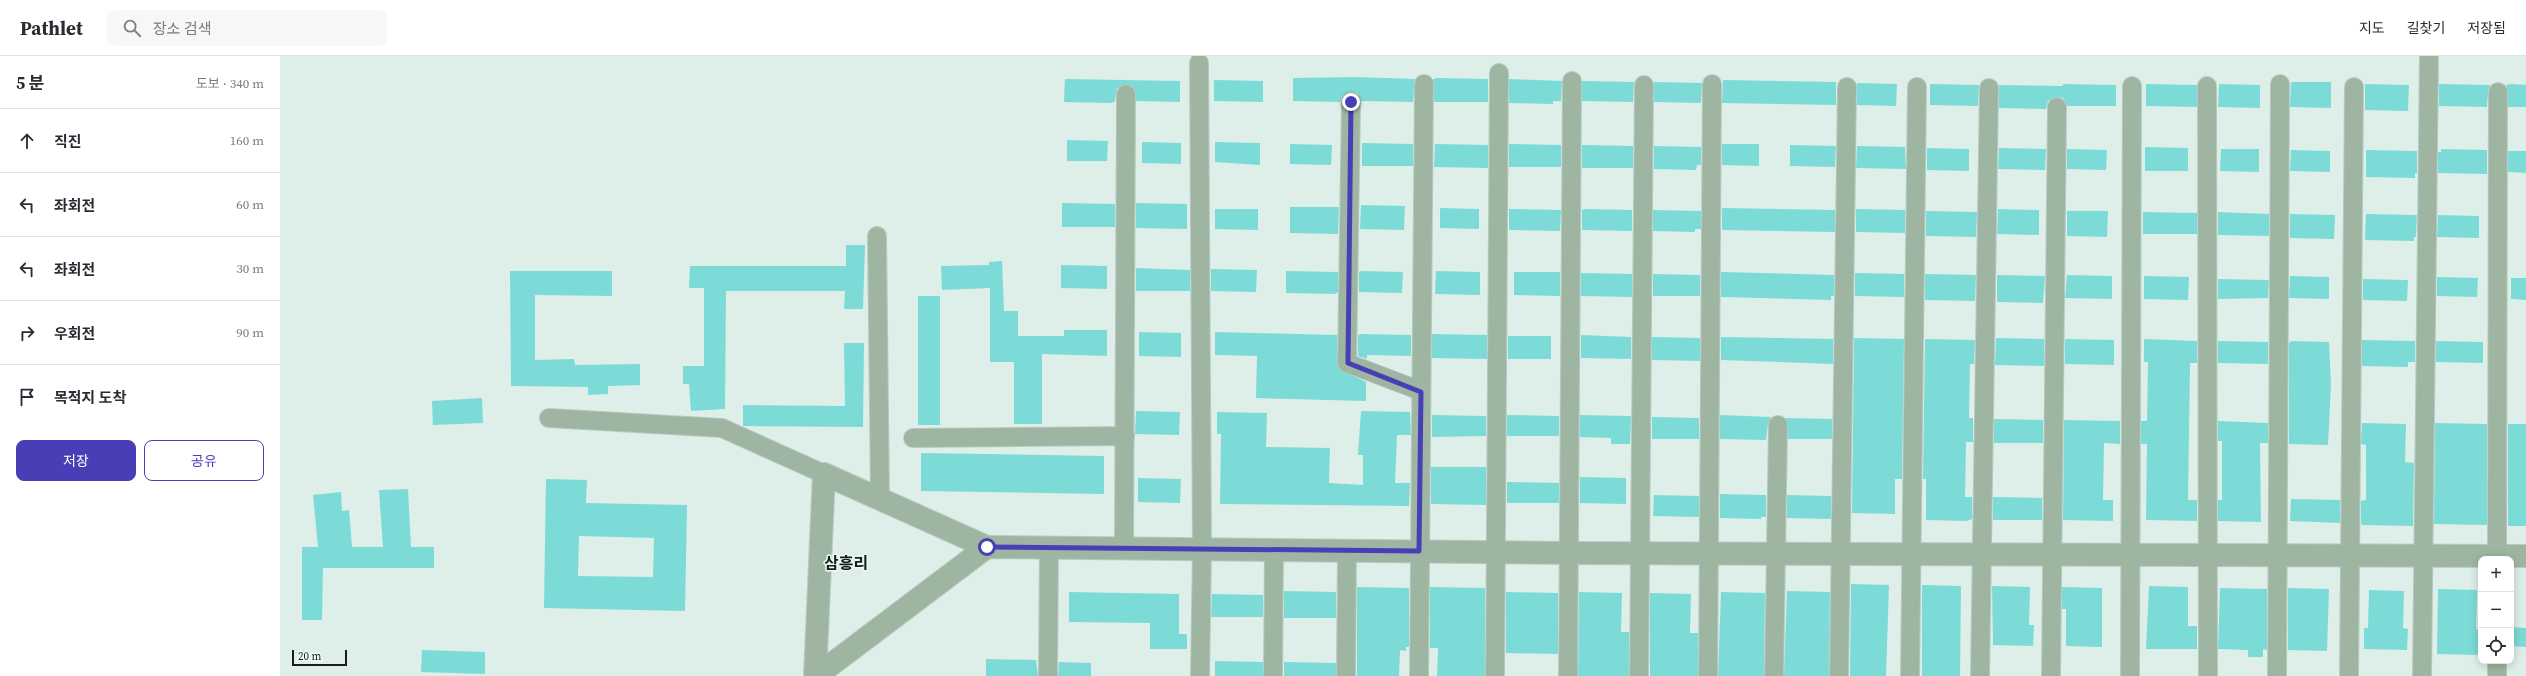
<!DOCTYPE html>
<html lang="ko">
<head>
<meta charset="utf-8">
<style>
	body { margin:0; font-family:"Source Serif 4","Noto Sans KR",serif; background:#f7f7f7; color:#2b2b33 }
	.controls { position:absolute; right:12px; bottom:12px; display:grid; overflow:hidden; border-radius:8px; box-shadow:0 2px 10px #0003 }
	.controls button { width:36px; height:36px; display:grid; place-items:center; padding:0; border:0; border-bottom:1px solid #e1e1e2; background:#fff; color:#2b2b33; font:20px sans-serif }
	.scale { position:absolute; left:12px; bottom:10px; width:55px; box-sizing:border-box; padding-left:4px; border:2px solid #171d1b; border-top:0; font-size:11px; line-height:14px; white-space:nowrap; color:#171d1b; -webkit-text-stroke:3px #eafcf5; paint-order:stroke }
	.stop { position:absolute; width:12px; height:12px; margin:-9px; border:3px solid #483fb6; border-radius:50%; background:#fff }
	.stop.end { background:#483fb6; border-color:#fff; box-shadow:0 1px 4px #0008 }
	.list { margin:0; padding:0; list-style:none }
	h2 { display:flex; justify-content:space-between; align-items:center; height:52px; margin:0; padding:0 16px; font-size:17px }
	h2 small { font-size:13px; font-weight:400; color:#7c7c81 }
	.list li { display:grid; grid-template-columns:26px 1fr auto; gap:12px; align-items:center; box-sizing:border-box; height:64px; padding:0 16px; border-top:1px solid #e1e1e2 }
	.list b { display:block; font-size:15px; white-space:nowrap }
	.list em { font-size:13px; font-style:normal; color:#7c7c81 }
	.actions { display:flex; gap:8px; padding:12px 16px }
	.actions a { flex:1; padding:9px 0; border:1px solid #483fb6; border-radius:8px; text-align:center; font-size:14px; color:#483fb6 }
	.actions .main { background:#483fb6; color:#fff }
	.icon { flex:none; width:22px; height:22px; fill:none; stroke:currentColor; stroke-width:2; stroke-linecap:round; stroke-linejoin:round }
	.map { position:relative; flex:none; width:2246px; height:620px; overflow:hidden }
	header { display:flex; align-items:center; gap:24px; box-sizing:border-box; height:56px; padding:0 20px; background:#fff; border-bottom:1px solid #e1e1e2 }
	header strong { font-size:19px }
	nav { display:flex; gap:22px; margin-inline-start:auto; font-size:14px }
	.search { width:280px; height:36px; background:#f7f7f7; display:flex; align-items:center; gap:10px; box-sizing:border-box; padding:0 14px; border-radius:8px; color:#7c7c81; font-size:15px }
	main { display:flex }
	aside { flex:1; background:#fff }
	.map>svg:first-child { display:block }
	.building { fill:#7ddbd7; fill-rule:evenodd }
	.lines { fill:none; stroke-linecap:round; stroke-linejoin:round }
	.minor-casing { stroke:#b9c9c3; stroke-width:20 }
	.tertiary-casing { stroke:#b9c9c3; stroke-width:24 }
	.minor { stroke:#9eb6a1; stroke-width:18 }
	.tertiary { stroke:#9eb6a1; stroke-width:22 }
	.route { stroke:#483fb6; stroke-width:5 }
	.labels { text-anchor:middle; stroke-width:3; stroke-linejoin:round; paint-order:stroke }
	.quarter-label { font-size:16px; font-weight:bold; fill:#171d1b; stroke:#eafcf5 }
</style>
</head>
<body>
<header>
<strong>Pathlet</strong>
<div class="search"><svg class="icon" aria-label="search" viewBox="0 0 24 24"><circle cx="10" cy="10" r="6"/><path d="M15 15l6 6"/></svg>장소 검색</div>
<nav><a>지도</a><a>길찾기</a><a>저장됨</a></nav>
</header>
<main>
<aside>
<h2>5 분<small>도보 · 340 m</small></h2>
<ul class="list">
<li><svg class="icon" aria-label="ahead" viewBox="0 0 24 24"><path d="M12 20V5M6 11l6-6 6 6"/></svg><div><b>직진</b></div><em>160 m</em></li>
<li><svg class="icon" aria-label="left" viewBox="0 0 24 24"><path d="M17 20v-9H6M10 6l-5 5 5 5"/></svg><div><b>좌회전</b></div><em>60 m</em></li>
<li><svg class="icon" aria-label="left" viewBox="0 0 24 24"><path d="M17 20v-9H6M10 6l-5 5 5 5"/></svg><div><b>좌회전</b></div><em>30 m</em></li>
<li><svg class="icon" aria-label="right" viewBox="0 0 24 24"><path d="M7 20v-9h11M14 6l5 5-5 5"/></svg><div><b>우회전</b></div><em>90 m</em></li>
<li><svg class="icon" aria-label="arrive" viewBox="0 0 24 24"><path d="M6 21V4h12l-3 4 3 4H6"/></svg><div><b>목적지 도착</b></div></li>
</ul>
<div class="actions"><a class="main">저장</a><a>공유</a></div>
</aside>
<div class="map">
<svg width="2246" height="620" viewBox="0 0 2246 620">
	<rect width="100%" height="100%" fill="#ddefe8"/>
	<!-- building -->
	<g class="building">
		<polygon points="1076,21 1135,23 1133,46 1081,45 1077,37 1071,36 1062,40 1060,46 1013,45 1013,22"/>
		<polygon points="1157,22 1208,23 1208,46 1154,46 1153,23"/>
		<polygon points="785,23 900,25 900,46 856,45 855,33 846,28 837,32 835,45 832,47 784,46"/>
		<polygon points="1229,23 1282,25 1281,45 1273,45 1273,48 1229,47"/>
		<polygon points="934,24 983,25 983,46 934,45"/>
		<polygon points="1443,24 1556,26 1556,49 1442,47"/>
		<polygon points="1302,25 1354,26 1353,46 1302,45"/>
		<polygon points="1374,26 1422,27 1421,47 1374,46"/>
		<polygon points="2011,26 2051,26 2051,52 2010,51"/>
		<polygon points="1577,27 1617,28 1616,50 1577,49"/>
		<polygon points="1650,28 1699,29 1698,50 1650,49"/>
		<polygon points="1783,28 1836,29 1836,50 1787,50 1783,42 1777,41 1768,45 1766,53 1719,52 1719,29 1783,30"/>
		<polygon points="1866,28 1917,29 1917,51 1866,50"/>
		<polygon points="1939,28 1980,29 1980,52 1938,51"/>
		<polygon points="2085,28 2129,29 2128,55 2085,54"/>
		<polygon points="2159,28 2210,29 2208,36 2207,51 2159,50"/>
		<polygon points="2231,28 2246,29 2246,51 2228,51 2228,36 2226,29"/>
		<polygon points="787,84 828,85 827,105 787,105"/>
		<polygon points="862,86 901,87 901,108 862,107"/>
		<polygon points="935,86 980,87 980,109 935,106"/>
		<polygon points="1082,87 1133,88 1133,110 1082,110"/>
		<polygon points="1010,88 1052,89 1051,109 1010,108"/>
		<polygon points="1155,88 1208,89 1208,112 1154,111"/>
		<polygon points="1229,88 1281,89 1281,111 1229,111"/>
		<polygon points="1442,88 1479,88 1479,110 1442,109"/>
		<polygon points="1302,89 1353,90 1353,112 1302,112"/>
		<polygon points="1510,89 1556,90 1555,111 1510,110"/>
		<polygon points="1374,90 1421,91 1421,109 1417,109 1416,114 1374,113"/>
		<polygon points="1577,90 1625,91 1626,113 1576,112"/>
		<polygon points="1865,91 1908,92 1908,115 1865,115"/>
		<polygon points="1647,92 1689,93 1689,115 1647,114"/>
		<polygon points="1719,92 1766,93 1765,114 1718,113"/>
		<polygon points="1787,93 1827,94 1826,114 1787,113"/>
		<polygon points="1941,93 1979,93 1979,116 1940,115"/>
		<polygon points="2161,93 2207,94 2207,118 2158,117 2158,96 2161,96"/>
		<polygon points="2011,94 2050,95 2050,116 2010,115"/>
		<polygon points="2086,94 2137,95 2137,117 2135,117 2135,122 2086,121"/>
		<polygon points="2228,95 2246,95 2246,117 2228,116"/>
		<polygon points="782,147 835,148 835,171 782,171"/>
		<polygon points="856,147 907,148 907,173 856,172"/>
		<polygon points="1081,149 1125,150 1124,174 1080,173"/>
		<polygon points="1010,151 1059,151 1058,178 1010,177"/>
		<polygon points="1160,152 1199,153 1199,173 1160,172"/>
		<polygon points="1442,152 1555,154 1555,176 1442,174"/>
		<polygon points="935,153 978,153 978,174 935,173"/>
		<polygon points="1229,153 1281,154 1280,175 1229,174"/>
		<polygon points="1305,153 1352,154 1352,175 1302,174 1302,154"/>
		<polygon points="1576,153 1625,154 1625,177 1576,176"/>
		<polygon points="1718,153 1759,154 1759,179 1717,178"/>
		<polygon points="1373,154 1421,155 1421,173 1415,173 1415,176 1373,175"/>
		<polygon points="1646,155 1697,156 1696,181 1646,180"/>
		<polygon points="1787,155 1828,155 1827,181 1787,180"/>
		<polygon points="1863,156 1917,157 1917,178 1863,178"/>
		<polygon points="1938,156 1989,158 1989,180 1938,179"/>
		<polygon points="2010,158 2055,159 2054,183 2010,182"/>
		<polygon points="2086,158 2137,159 2136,181 2134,181 2134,185 2085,184"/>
		<polygon points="2158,159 2199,160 2199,182 2157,181"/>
		<polygon points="566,189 585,189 583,253 564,253 565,235 446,235 445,353 411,355 409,328 403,328 403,310 424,310 424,232 409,232 410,210 566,210"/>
		<polygon points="722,205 724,255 738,255 738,280 784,280 784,274 827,274 827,300 762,298 762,368 734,368 734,306 710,306 710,232 662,234 661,210 709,209 709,206"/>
		<polygon points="781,209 827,210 827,233 781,232"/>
		<polygon points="856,212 910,214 910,235 856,235"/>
		<polygon points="931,213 977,214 976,236 931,235"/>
		<polygon points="230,215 332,215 332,240 255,239 255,304 294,303 295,309 360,308 360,329 328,330 328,338 308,339 308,331 231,330"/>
		<polygon points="1006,215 1058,216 1058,236 1055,238 1006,237"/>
		<polygon points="1081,215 1123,216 1122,237 1079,236 1079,216"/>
		<polygon points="1156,215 1200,216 1200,239 1155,238"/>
		<polygon points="1234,216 1280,216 1280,240 1234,239"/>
		<polygon points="1441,216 1554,219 1554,240 1551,240 1551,244 1441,241"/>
		<polygon points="1301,217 1352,218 1352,241 1301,240"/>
		<polygon points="1575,217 1624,218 1624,241 1575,240"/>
		<polygon points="1373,218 1420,219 1420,240 1373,240"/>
		<polygon points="1645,218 1696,219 1695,245 1645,244"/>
		<polygon points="1717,219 1765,220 1763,247 1717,246"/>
		<polygon points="1787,219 1832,220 1832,243 1785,242"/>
		<polygon points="1864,220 1909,221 1908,244 1864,243"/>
		<polygon points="2010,220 2049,221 2049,243 2009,242"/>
		<polygon points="2157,221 2198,222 2197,241 2157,240"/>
		<polygon points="2231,222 2246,222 2246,244 2231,243"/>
		<polygon points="1938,223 1989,224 1988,242 1938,243"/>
		<polygon points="2083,223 2128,224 2127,245 2083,244"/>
		<rect x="638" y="240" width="22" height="129"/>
		<polygon points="859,276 901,277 901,301 859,300"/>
		<polygon points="935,276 1057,279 1058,312 1086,326 1086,345 976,342 977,300 935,299"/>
		<polygon points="1081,278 1131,279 1131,300 1087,299 1087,303 1078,300 1078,279"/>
		<polygon points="1152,278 1207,279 1207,303 1152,302"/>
		<polygon points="1301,279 1351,281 1351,303 1301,302"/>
		<rect x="1228" y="280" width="43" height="23"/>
		<polygon points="1372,281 1420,282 1420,305 1372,304"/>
		<polygon points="1441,281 1553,283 1553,308 1441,304"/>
		<polygon points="1574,282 1624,283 1622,423 1615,423 1615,458 1572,457"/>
		<polygon points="1716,282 1764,283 1764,310 1715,309"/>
		<polygon points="1645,283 1695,284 1694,308 1690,308 1689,362 1693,362 1693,386 1686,386 1685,441 1692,441 1692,463 1687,465 1646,464 1646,423 1643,423"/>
		<polygon points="1785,283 1834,284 1834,309 1785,308"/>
		<polygon points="1864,283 1917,285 1917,307 1910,307 1908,444 1917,444 1917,465 1866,464 1867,388 1861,388 1861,365 1867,365 1868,306 1864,306"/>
		<polygon points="2082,284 2135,285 2135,306 2128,306 2128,311 2082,310"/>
		<polygon points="1938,285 1988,286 1988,308 1938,307"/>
		<polygon points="2011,285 2049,286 2051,328 2048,389 2009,388 2009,287"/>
		<polygon points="2156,285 2203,286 2203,307 2156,306"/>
		<polygon points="564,287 584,287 583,371 463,370 463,349 565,350"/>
		<polygon points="202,342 203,367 153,369 152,345"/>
		<polygon points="856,355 900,356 899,379 855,378"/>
		<polygon points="1081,355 1130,356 1131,379 1117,379 1115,427 1130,427 1129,450 940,448 941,378 937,378 937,356 987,357 986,391 1050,392 1049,427 1083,429 1083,399 1078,399"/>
		<polygon points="1152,359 1206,360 1206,380 1152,381"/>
		<polygon points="1227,359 1279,360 1279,380 1227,380"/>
		<polygon points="1300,359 1351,360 1350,388 1331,388 1331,382 1300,381"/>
		<polygon points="1440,359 1491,361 1488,368 1486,384 1440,383"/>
		<polygon points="1372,361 1419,362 1419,383 1372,383"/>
		<polygon points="1505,362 1552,363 1552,383 1508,383 1508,369"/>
		<polygon points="1714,363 1763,364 1763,387 1714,387"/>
		<polygon points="1784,364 1840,365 1840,388 1824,387 1823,444 1833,444 1833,465 1783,464"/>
		<polygon points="1938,365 1988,367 1988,387 1980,387 1981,466 1938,465 1938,444 1942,444 1942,385 1938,385"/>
		<polygon points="2082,367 2126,368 2125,406 2134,407 2133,470 2082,469 2081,467 2081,445 2086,444 2086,389 2081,388"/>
		<polygon points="2155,367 2207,368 2207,469 2154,468"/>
		<rect x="2228" y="368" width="18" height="102"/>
		<polygon points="641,397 824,400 824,438 641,435"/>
		<polygon points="1151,411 1206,411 1206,449 1151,448"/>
		<polygon points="1300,421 1346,422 1346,448 1300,447"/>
		<polygon points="858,422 901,423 900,447 858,446"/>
		<path d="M 266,423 L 307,424 L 306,447 L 407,449 L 405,555 L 264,552 ZM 299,480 L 374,482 L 373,521 L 298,520 Z"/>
		<polygon points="1227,426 1279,427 1279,447 1227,447"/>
		<polygon points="128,433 131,491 154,491 154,512 43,512 42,564 22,564 22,491 38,491 33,439 61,436 62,455 69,454 72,491 103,491 99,434"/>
		<polygon points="1440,438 1486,439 1486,461 1481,461 1481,463 1440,462"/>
		<polygon points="1374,439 1419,440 1419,461 1373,460"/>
		<polygon points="1507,439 1551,440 1551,463 1507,462"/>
		<polygon points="1713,441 1762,442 1762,464 1713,464"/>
		<polygon points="2011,443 2060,444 2060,467 2010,465"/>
		<polygon points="1571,528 1609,529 1606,620 1570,620"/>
		<polygon points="1642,529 1681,530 1680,620 1642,620"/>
		<polygon points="1712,530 1750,531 1749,569 1754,569 1753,590 1713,589"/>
		<polygon points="1869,530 1908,531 1908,570 1917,570 1917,593 1866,593"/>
		<polygon points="1077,531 1129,532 1129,591 1126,591 1126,595 1120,594 1119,620 1077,620"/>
		<polygon points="1150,531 1205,532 1205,620 1157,620 1158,592 1150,592"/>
		<polygon points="1782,531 1822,532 1822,591 1786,590 1786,553 1782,553"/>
		<polygon points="1940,532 1987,533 1987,594 1983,593 1983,601 1968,601 1968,594 1938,593"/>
		<polygon points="2008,532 2049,533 2047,595 2008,594"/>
		<polygon points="2158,533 2197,534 2196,573 2201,573 2201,599 2157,598"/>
		<polygon points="2089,534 2124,535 2123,572 2128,573 2127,594 2084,593 2084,572 2088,572"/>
		<polygon points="1004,535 1056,536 1056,562 1004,562"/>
		<polygon points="1507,535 1550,536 1549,620 1504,620"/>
		<polygon points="789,536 899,538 899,578 907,578 907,593 870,593 870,567 789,566"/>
		<polygon points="1226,536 1278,537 1278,598 1226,597"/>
		<polygon points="1299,536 1342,537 1341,576 1349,576 1349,620 1298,620"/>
		<polygon points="1441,536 1485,537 1484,620 1438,620"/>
		<polygon points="1370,537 1411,538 1410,577 1418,577 1418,620 1370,620"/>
		<polygon points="932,538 983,539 983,561 931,561"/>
		<polygon points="2231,571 2246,572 2246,591 2231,590"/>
		<polygon points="142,594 205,596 205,618 141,616"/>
		<polygon points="706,603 756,604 758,620 706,620"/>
		<polygon points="935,605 983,606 983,620 935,620"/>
		<polygon points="779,606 811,607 811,620 778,620"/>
		<polygon points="1004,606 1056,607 1056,620 1004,620"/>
	</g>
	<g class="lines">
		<!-- minor casing -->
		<g class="minor-casing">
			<g id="minor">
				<polyline points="919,7 922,493 920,620"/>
				<polyline points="1927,30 1928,620"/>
				<polyline points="1071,46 1067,307 1141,335"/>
				<polyline points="597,180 600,442"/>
				<polyline points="269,362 442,372 544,418"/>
				<polyline points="633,382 845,380"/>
				<polyline points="844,492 846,38"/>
				<polyline points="2217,503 2218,36"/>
				<polyline points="2217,605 2217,620"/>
				<polyline points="768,620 769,491"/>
				<polyline points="993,620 994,494"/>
				<polyline points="1066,620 1067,494"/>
				<polyline points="1139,620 1144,28"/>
				<polyline points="1215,620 1219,17"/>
				<polyline points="1288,620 1292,25"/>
				<polyline points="1359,620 1364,29"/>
				<polyline points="1428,620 1432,28"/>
				<polyline points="1494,620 1498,369"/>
				<polyline points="1559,620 1567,31"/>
				<polyline points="1630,620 1637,31"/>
				<polyline points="1700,620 1709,32"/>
				<polyline points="1771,620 1777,51"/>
				<polyline points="1850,620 1852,30"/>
				<polyline points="1997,620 2000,28"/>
				<polyline points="2069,620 2074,31"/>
				<polyline points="2142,620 2149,0"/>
			</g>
		</g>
		<!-- tertiary casing -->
		<g class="tertiary-casing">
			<g id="tertiary">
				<polyline points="535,620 544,418 707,491"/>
				<polyline points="536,620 707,491 1288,497 2246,500"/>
			</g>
		</g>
		<!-- minor -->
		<use href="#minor" class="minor"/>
		<!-- tertiary -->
		<use href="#tertiary" class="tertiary"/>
	</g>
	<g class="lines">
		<!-- route -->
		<polyline class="route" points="707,491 1139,495 1141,336 1068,307 1071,46"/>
	</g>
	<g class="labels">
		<!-- quarter labels -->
		<g class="quarter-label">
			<text x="566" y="513">삼흥리</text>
		</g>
	</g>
</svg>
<div class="controls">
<button>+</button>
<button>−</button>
<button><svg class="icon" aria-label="locate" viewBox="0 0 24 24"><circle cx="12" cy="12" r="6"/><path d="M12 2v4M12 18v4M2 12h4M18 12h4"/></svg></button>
</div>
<div class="scale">20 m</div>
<div class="stop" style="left:707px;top:491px"></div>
<div class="stop end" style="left:1071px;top:46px"></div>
</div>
</main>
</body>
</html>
